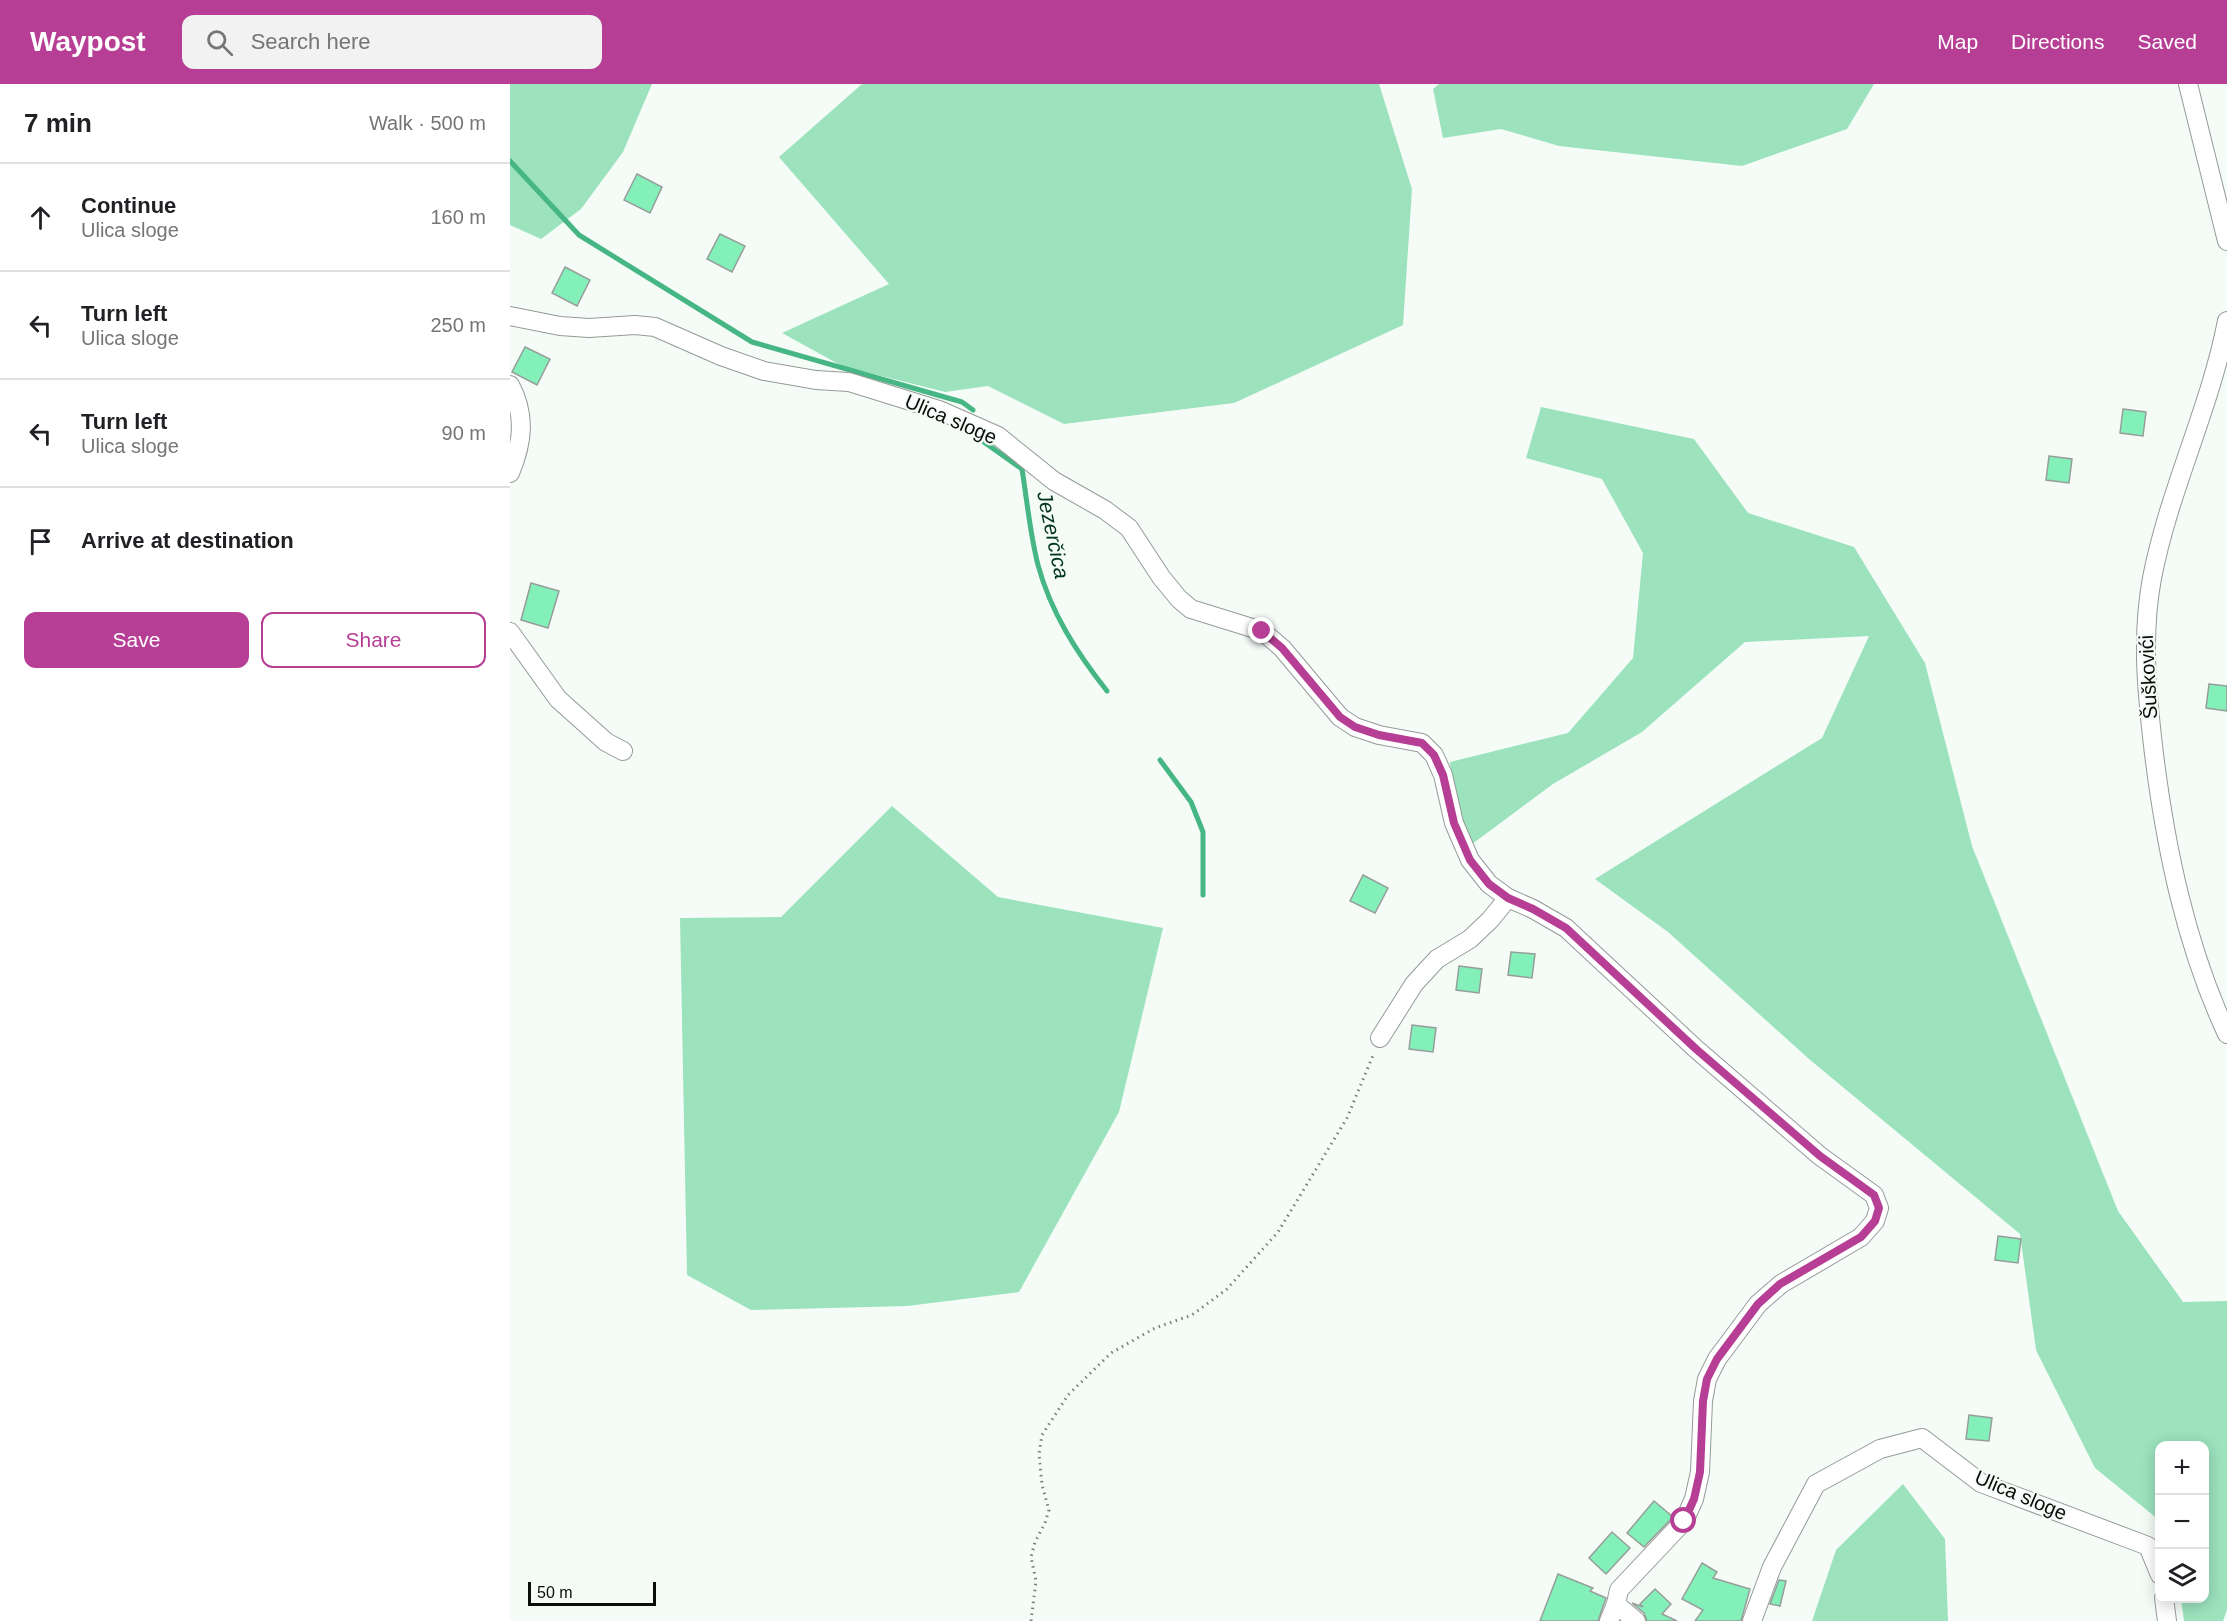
<!DOCTYPE html>
<html lang="en">
<head>
<meta charset="utf-8">
<style>
	body { margin:0; font-family:Arial,sans-serif; background:#f2f2f2; color:#202124 }
	.controls { position:absolute; right:18px; bottom:18px; display:grid; overflow:hidden; border-radius:12px; box-shadow:0 3px 15px #0003 }
	.controls button { width:54px; height:54px; display:grid; place-items:center; padding:0; border:0; border-bottom:2px solid #e0e0e0; background:#fff; color:#202124; font:30px sans-serif }
	.scale { position:absolute; left:18px; bottom:15px; width:128px; box-sizing:border-box; padding-left:6px; border:3px solid #0b0d0b; border-top:0; font-size:16px; line-height:21px; white-space:nowrap; color:#0b0d0b; -webkit-text-stroke:4px #f5fcf8; paint-order:stroke }
	.stop { position:absolute; width:18px; height:18px; margin:-14px; border:4px solid #b63e94; border-radius:50%; background:#fff }
	.stop.end { background:#b63e94; border-color:#fff; box-shadow:0 2px 6px #0008 }
	.list { margin:0; padding:0; list-style:none }
	h2 { display:flex; justify-content:space-between; align-items:center; height:78px; margin:0; padding:0 24px; font-size:26px }
	h2 small { font-size:20px; font-weight:400; color:#757577 }
	.list li { display:grid; grid-template-columns:39px 1fr auto; gap:18px; align-items:center; box-sizing:border-box; height:108px; padding:0 24px; border-top:2px solid #e0e0e0 }
	.list b { display:block; font-size:22px; white-space:nowrap }
	.list p { margin:0; font-size:20px; white-space:nowrap; color:#757577 }
	.list em { font-size:20px; font-style:normal; color:#757577 }
	.actions { display:flex; gap:12px; padding:18px 24px }
	.actions a { flex:1; padding:14px 0; border:2px solid #b63e94; border-radius:12px; text-align:center; font-size:21px; color:#b63e94 }
	.actions .main { background:#b63e94; color:#fff }
	.icon { flex:none; width:33px; height:33px; fill:none; stroke:currentColor; stroke-width:2; stroke-linecap:round; stroke-linejoin:round }
	.map { position:relative; flex:none; width:1717px; height:1537px; overflow:hidden }
	header { display:flex; align-items:center; gap:36px; box-sizing:border-box; height:84px; padding:0 30px; background:#b63e94; color:#fff }
	header strong { font-size:28px }
	nav { display:flex; gap:33px; margin-inline-start:auto; font-size:21px }
	.search { width:420px; height:54px; background:#f2f2f2; display:flex; align-items:center; gap:15px; box-sizing:border-box; padding:0 21px; border-radius:12px; color:#757577; font-size:22px }
	main { display:flex }
	aside { flex:1; background:#fff }
	.map>svg:first-child { display:block }
	.green { fill:#9be2bd }
	.lines { fill:none; stroke-linecap:round; stroke-linejoin:round }
	.stream { stroke:#46b684; stroke-width:5 }
	.building { fill:#83f0ba; stroke:#979e9a; stroke-width:1.5 }
	.minor-casing { stroke:#949b97; stroke-width:20 }
	.path { stroke:#7b7f7c; stroke-width:3; stroke-dasharray:1.5 4.5; stroke-linecap:butt }
	.minor { stroke:#fff; stroke-width:18 }
	.route { stroke:#b63e94; stroke-width:8 }
	.labels { text-anchor:middle; stroke-width:4.5; stroke-linejoin:round; paint-order:stroke }
	.street-label { font-size:20px; fill:#0b0d0b; stroke:#f5fcf8 }
	.water-label { font-size:21px; font-style:italic; fill:#023420; stroke:#f5fcf8 }
</style>
</head>
<body>
<header>
<strong>Waypost</strong>
<div class="search"><svg class="icon" aria-label="search" viewBox="0 0 24 24"><circle cx="10" cy="10" r="6"/><path d="M15 15l6 6"/></svg>Search here</div>
<nav><a>Map</a><a>Directions</a><a>Saved</a></nav>
</header>
<main>
<aside>
<h2>7 min<small>Walk · 500 m</small></h2>
<ul class="list">
<li><svg class="icon" aria-label="ahead" viewBox="0 0 24 24"><path d="M12 20V5M6 11l6-6 6 6"/></svg><div><b>Continue</b><p>Ulica sloge</p></div><em>160 m</em></li>
<li><svg class="icon" aria-label="left" viewBox="0 0 24 24"><path d="M17 20v-9H6M10 6l-5 5 5 5"/></svg><div><b>Turn left</b><p>Ulica sloge</p></div><em>250 m</em></li>
<li><svg class="icon" aria-label="left" viewBox="0 0 24 24"><path d="M17 20v-9H6M10 6l-5 5 5 5"/></svg><div><b>Turn left</b><p>Ulica sloge</p></div><em>90 m</em></li>
<li><svg class="icon" aria-label="arrive" viewBox="0 0 24 24"><path d="M6 21V4h12l-3 4 3 4H6"/></svg><div><b>Arrive at destination</b></div></li>
</ul>
<div class="actions"><a class="main">Save</a><a>Share</a></div>
</aside>
<div class="map">
<svg width="1717" height="1537" viewBox="0 0 1717 1537">
	<rect width="100%" height="100%" fill="#f5fcf8"/>
	<!-- green -->
	<g class="green">
		<polygon points="0,0 142,0 113,68 71,125 31,155 0,141"/>
		<polygon points="352,0 869,0 902,105 893,241 724,319 554,340 478,302 435,308 332,282 272,249 379,200 269,73"/>
		<polygon points="929,0 1364,0 1337,45 1232,82 1049,62 991,45 933,54 923,5"/>
		<polygon points="1031,323 1184,355 1238,429 1344,463 1415,579 1462,762 1608,1127 1673,1218 1717,1217 1717,1526 1713,1537 1674,1537 1671,1515 1694,1514 1694,1362 1650,1362 1649,1436 1585,1384 1526,1266 1510,1150 1299,975 1158,848 1085,795 1312,654 1359,552 1235,558 1132,648 1043,700 950,769 940,678 1058,649 1123,574 1133,469 1092,395 1016,374"/>
		<polygon points="382,722 488,813 653,844 609,1028 509,1208 397,1222 241,1226 177,1191 170,834 271,833"/>
		<polygon points="1393,1400 1435,1455 1438,1537 1302,1537 1326,1466"/>
	</g>
	<g class="lines">
		<!-- stream -->
		<g class="stream">
			<polyline points="0,77 69,151 242,258 452,318 463,326"/>
			<path d="M 461,349 L 512,385 C 517,416 520,450 528,481 C 541,529 567,569 597,607"/>
			<polyline points="650,676 681,718 693,748 693,811"/>
		</g>
	</g>
	<!-- building -->
	<g class="building">
		<polygon points="127,90 152,103 140,129 114,116"/>
		<polygon points="210,150 235,162 222,188 197,175"/>
		<polygon points="55,183 80,196 67,222 42,209"/>
		<polygon points="15,263 40,275 27,301 2,288"/>
		<polygon points="1613,325 1636,328 1633,352 1610,349"/>
		<polygon points="1539,372 1562,375 1559,399 1536,396"/>
		<polygon points="21,499 49,507 38,544 11,536"/>
		<polygon points="1699,600 1717,602 1717,627 1696,624"/>
		<polygon points="853,791 878,804 865,829 840,817"/>
		<polygon points="1001,868 1025,870 1022,894 998,891"/>
		<polygon points="949,882 972,885 969,909 946,906"/>
		<polygon points="902,941 926,944 923,968 899,965"/>
		<polygon points="1488,1152 1511,1155 1508,1179 1485,1176"/>
		<polygon points="1459,1331 1482,1334 1479,1357 1456,1355"/>
		<polygon points="1144,1417 1163,1433 1134,1463 1117,1449"/>
		<polygon points="1102,1448 1120,1464 1096,1490 1079,1474"/>
		<polygon points="1192,1479 1207,1488 1203,1494 1240,1505 1231,1537 1185,1537 1193,1526 1172,1515"/>
		<polygon points="1048,1490 1083,1504 1080,1507 1096,1514 1088,1537 1030,1537"/>
		<polygon points="1269,1496 1276,1497 1270,1522 1260,1520"/>
		<polygon points="1145,1505 1161,1520 1152,1530 1167,1537 1137,1537 1134,1529 1122,1519 1133,1523 1130,1520"/>
	</g>
	<g class="lines">
		<!-- minor casing -->
		<g class="minor-casing">
			<g id="minor">
				<polyline points="1678,0 1717,157"/>
				<polyline points="0,232 50,242 79,244 125,241 145,243 211,272 254,287 306,296 339,298 429,326 488,352 544,397 595,426 619,444 651,493 669,515 681,525 752,547 772,564 830,633 845,643 869,651 912,659 924,671 933,691 944,739 960,776 979,800 998,814 1023,825 1056,844 1186,965 1310,1072 1364,1111 1369,1124 1365,1137 1351,1153 1271,1200 1248,1220 1207,1275 1197,1295 1193,1317 1190,1388 1184,1415 1174,1437 1109,1506 1106,1520 1126,1537"/>
				<path d="M 1717,237 C 1700,325 1659,406 1642,494 C 1631,553 1637,611 1644,670 C 1656,766 1676,862 1717,950"/>
				<path d="M 0,301 C 16,331 13,358 0,389"/>
				<polyline points="0,548 48,615 96,658 113,667"/>
				<polyline points="870,954 904,900 927,875 960,855 980,836 998,814"/>
				<polyline points="1654,1514 1657,1537"/>
				<polyline points="1099,1537 1106,1520"/>
				<polyline points="1242,1537 1262,1483 1306,1400 1370,1365 1412,1354 1471,1399 1638,1462 1650,1491"/>
			</g>
		</g>
		<!-- path -->
		<polyline class="path" points="521,1537 526,1497 521,1473 525,1458 535,1439 539,1426 532,1401 529,1370 532,1351 558,1311 601,1269 645,1244 682,1231 717,1205 768,1148 837,1034 864,969"/>
		<!-- minor -->
		<use href="#minor" class="minor"/>
	</g>
	<g class="lines">
		<!-- route -->
		<polyline class="route" points="752,547 772,564 830,633 845,643 869,651 912,659 924,671 933,691 944,739 960,776 979,800 998,814 1023,825 1056,844 1186,965 1310,1072 1364,1111 1369,1124 1365,1137 1351,1153 1270,1200 1248,1220 1207,1275 1197,1295 1193,1317 1190,1388 1184,1415 1174,1437"/>
	</g>
	<g class="labels">
		<!-- street labels -->
		<g class="street-label">
			<text transform="translate(441 335) rotate(23)" y="7">Ulica sloge</text>
			<text transform="translate(1638 593) rotate(-93)" y="7">Šuškovići</text>
			<text transform="translate(1511 1411) rotate(23)" y="7">Ulica sloge</text>
		</g>
		<!-- water labels -->
		<g class="water-label">
			<text transform="translate(543 451) rotate(78)" y="7">Jezerčica</text>
		</g>
	</g>
</svg>
<div class="controls">
<button>+</button>
<button>−</button>
<button><svg class="icon" aria-label="layers" viewBox="0 0 24 24"><path d="M12 4l9 5-9 5-9-5zM3 14l9 5 9-5"/></svg></button>
</div>
<div class="scale">50 m</div>
<div class="stop" style="left:1174px;top:1437px"></div>
<div class="stop end" style="left:752px;top:547px"></div>
</div>
</main>
</body>
</html>
